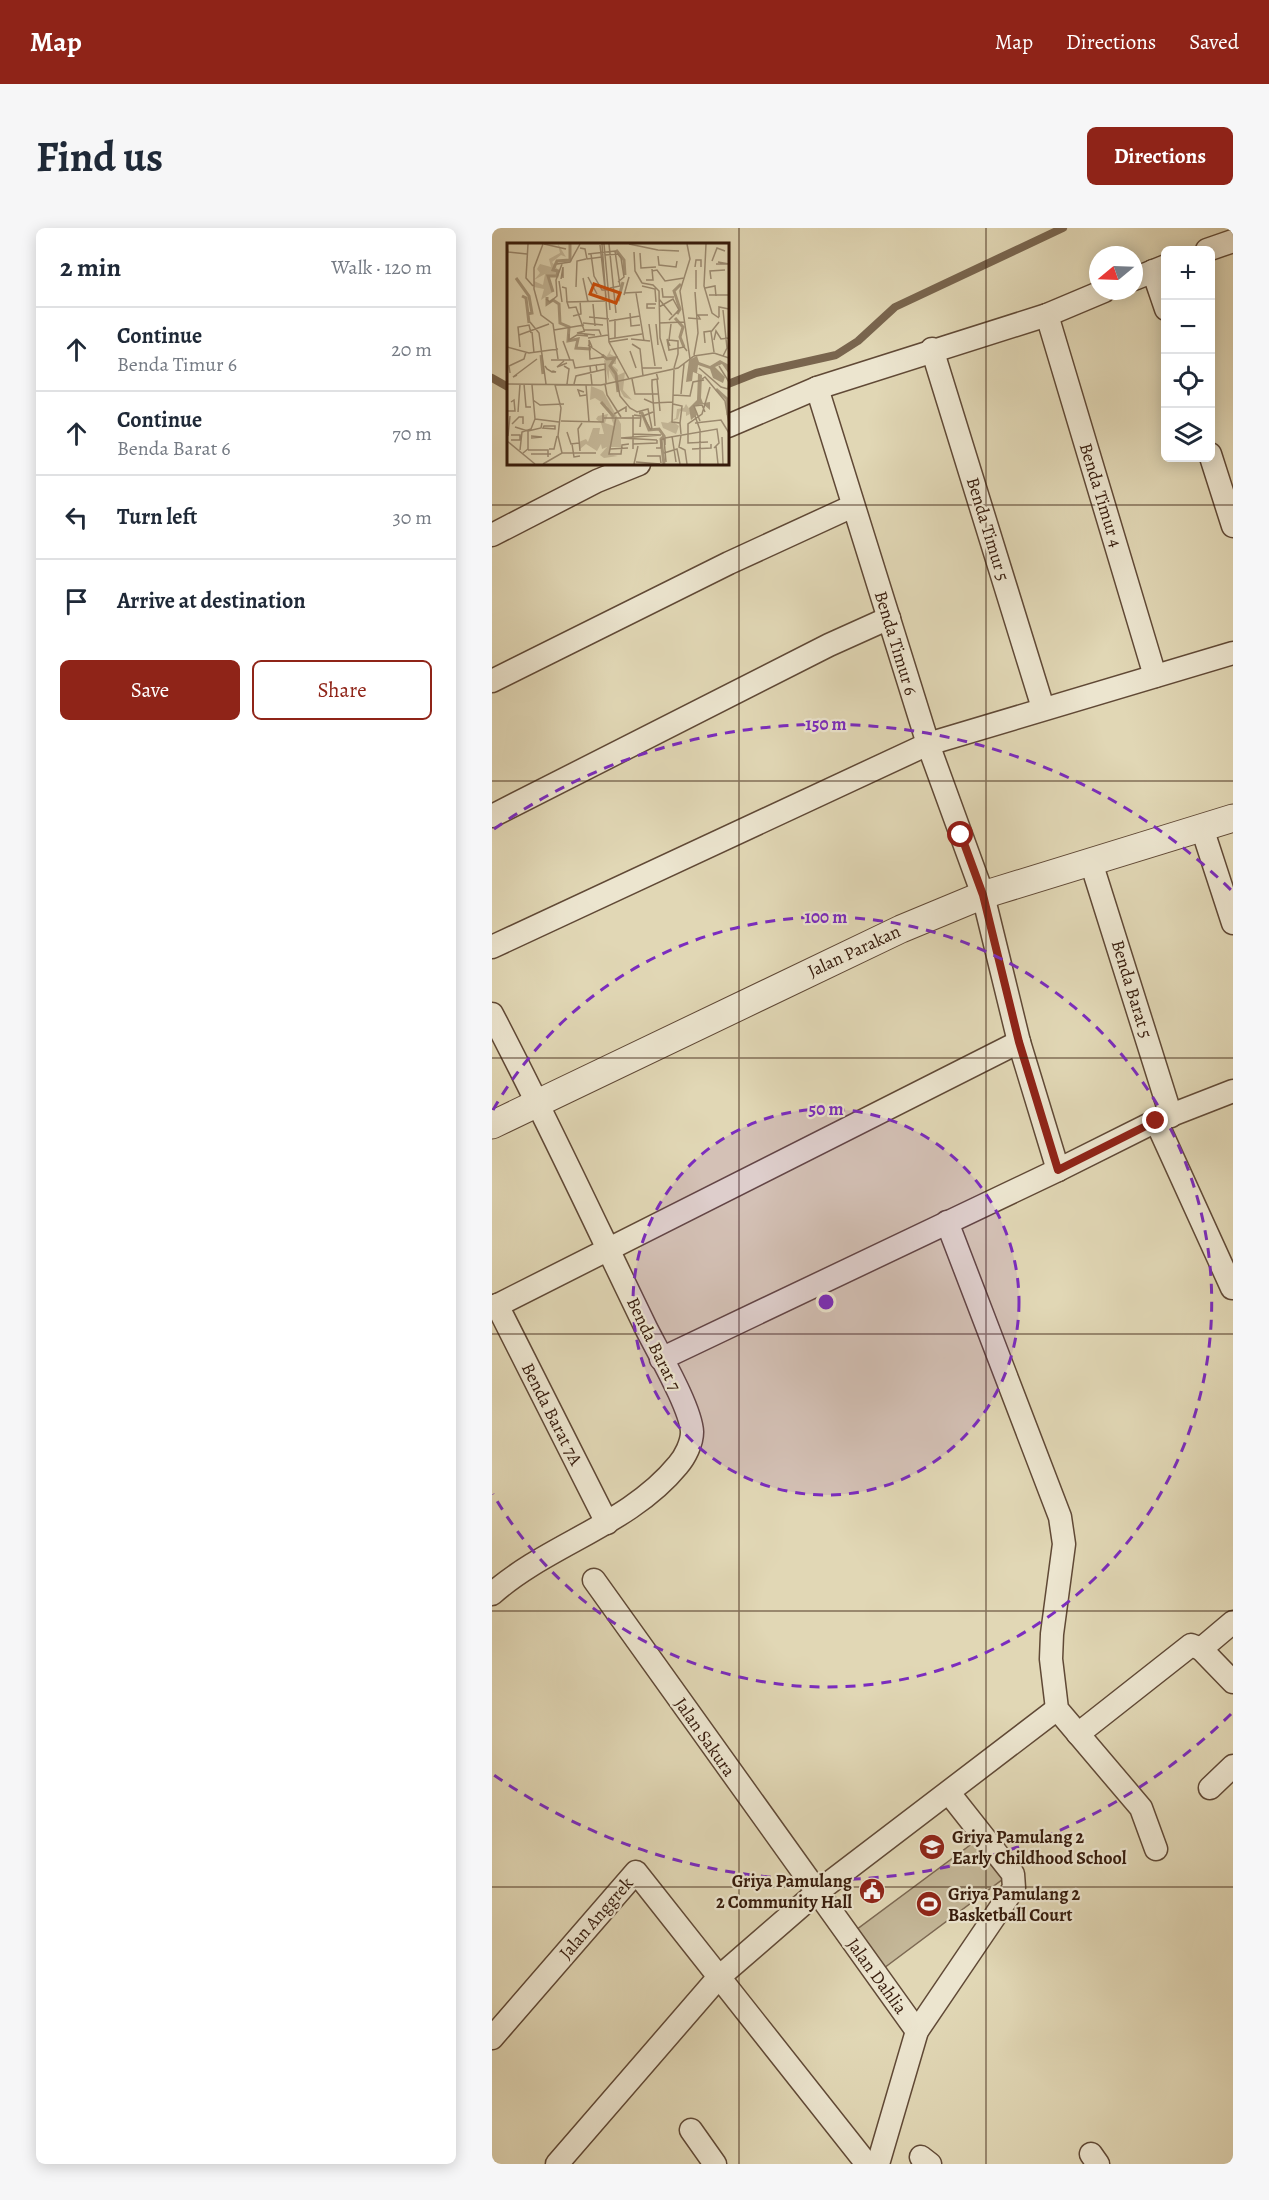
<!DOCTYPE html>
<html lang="en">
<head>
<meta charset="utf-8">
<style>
	body { margin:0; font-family:Alegreya,serif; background:#f6f6f7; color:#1f2937 }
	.controls { position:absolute; right:18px; top:18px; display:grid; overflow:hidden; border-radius:9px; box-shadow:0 3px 15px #0003 }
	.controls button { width:54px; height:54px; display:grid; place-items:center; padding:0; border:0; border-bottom:2px solid #e0e1e3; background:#fff; color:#1f2937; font:30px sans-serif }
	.compass { position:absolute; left:597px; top:18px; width:54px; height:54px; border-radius:50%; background:#fff; box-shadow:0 3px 15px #0003; rotate:251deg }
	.stop { position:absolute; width:18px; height:18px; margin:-14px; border:4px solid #8f2418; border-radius:50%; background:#fff }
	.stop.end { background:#8f2418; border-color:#fff; box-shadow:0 2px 6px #0008 }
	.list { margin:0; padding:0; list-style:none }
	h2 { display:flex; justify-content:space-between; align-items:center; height:78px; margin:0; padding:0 24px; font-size:26px }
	h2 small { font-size:20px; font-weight:400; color:#747a83 }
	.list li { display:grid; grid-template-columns:39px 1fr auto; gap:18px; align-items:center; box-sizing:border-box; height:84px; padding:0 24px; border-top:2px solid #e0e1e3 }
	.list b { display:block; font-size:22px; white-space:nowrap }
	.list p { margin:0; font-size:20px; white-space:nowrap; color:#747a83 }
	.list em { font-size:20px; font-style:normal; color:#747a83 }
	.actions { display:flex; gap:12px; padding:18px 24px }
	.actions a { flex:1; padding:14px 0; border:2px solid #8f2418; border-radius:9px; text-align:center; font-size:21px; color:#8f2418 }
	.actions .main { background:#8f2418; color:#fff }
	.icon { flex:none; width:33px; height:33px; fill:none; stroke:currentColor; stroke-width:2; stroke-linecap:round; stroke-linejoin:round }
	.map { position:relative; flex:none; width:741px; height:1936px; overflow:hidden; border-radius:9px }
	header { display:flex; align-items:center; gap:36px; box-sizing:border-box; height:84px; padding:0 30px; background:#8f2418; color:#fff }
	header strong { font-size:28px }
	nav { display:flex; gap:33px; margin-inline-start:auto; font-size:21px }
	.intro { display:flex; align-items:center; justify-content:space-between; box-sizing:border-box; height:144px; padding:0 36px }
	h1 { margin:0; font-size:42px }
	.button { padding:15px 27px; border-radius:9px; background:#8f2418; color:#fff; font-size:21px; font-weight:700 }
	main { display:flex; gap:36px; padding:0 36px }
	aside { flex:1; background:#fff; border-radius:9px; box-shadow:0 3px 15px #0003 }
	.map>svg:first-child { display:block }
	.green { fill:#c4b798; stroke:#7c6852; stroke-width:1.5 }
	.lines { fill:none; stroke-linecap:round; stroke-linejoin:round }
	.stream { stroke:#79654e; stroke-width:8 }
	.minor-casing { stroke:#604936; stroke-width:25 }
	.tertiary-casing { stroke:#604936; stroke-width:29 }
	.minor { stroke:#ece5cf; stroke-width:22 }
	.tertiary { stroke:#ece5cf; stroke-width:27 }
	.route { stroke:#8f2418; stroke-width:8 }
	.grid { fill:none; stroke:#351a0b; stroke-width:1.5; stroke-opacity:0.55 }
	.ring { fill:none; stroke:#7b2cbf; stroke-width:3; stroke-dasharray:10 8 }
	.labels { text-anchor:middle; stroke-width:4.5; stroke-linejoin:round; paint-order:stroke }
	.street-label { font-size:18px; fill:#351a0b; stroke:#ece5cf }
	.poi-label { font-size:18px; font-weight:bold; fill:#351a0b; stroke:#ece5cf; text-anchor:start }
	.inset-river { fill:none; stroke:#a7977b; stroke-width:3 }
	.inset-road { fill:none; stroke:#9c8b71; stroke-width:1.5 }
	.view { fill:#cd500c; fill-opacity:0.15; stroke:#cd500c; stroke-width:3 }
	.inset-edge { fill:none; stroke:#351a0b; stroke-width:3 }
	.centre { fill:#7b2cbf; stroke:#ece5cf; stroke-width:3 }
	.ring-label { font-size:18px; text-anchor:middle; font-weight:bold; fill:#7b2cbf; stroke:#ece5cf; stroke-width:4.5; stroke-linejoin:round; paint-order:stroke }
</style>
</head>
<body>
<header>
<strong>Map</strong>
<nav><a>Map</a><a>Directions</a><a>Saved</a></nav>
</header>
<div class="intro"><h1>Find us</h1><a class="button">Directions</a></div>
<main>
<aside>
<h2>2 min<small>Walk · 120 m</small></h2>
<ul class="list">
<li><svg class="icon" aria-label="ahead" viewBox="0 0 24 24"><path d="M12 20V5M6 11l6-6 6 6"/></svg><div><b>Continue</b><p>Benda Timur 6</p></div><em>20 m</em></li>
<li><svg class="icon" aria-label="ahead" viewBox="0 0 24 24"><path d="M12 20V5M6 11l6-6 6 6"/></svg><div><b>Continue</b><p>Benda Barat 6</p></div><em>70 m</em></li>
<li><svg class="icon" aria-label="left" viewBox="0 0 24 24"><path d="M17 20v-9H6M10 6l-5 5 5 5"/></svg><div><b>Turn left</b></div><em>30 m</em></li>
<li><svg class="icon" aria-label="arrive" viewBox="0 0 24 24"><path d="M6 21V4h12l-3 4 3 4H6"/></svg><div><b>Arrive at destination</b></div></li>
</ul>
<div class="actions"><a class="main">Save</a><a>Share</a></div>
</aside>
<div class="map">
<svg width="741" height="1936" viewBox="0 0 741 1936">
	<rect width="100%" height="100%" fill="#e1d7b5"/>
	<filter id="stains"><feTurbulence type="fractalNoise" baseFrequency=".00333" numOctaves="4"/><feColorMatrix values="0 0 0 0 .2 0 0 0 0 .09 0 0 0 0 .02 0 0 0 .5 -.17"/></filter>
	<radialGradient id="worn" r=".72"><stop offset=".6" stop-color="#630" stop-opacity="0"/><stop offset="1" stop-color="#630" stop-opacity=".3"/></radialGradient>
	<!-- green -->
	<polygon class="green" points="481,1615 511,1651 392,1740 364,1702"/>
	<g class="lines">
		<!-- stream -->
		<g class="stream">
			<polyline points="0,150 16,159"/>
			<polyline points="236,156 264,145 344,127 366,113 403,79 571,0"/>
		</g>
		<!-- minor casing -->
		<g class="minor-casing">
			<g id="minor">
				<polyline points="715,22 741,13"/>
				<polyline points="661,43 674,81"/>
				<polyline points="642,51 674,38"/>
				<polyline points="555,87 663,448"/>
				<polyline points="440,121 551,480"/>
				<polyline points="325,160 436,516 491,667 527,814 566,942"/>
				<polyline points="236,198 325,160 555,87 612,63"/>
				<polyline points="718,226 741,298"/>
				<polyline points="0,307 105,253 147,236"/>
				<polyline points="0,453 237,335 361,278"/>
				<polyline points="0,588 337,417 397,390"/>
				<polyline points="710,600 741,695"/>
				<polyline points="599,634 679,888"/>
				<polyline points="0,719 436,516 741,425"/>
				<path d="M 0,786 C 54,889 103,995 154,1100 C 166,1124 199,1180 200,1204 C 200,1215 193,1229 186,1237 C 137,1297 56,1316 0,1366"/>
				<polyline points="664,893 740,1060"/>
				<polyline points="455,994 568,1289 572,1316 560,1406 559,1431 565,1481 649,1580 664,1621"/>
				<polyline points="5,1077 115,1295"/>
				<polyline points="0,1080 527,814"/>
				<polyline points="169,1131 566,942 664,893 741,863"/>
				<polyline points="102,1352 425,1803"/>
				<polyline points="741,1394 709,1421 741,1454"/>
				<polyline points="586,1506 699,1417 709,1421"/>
				<polyline points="718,1560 741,1538"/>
				<polyline points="0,1810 144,1644 375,1936"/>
				<polyline points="199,1902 223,1936"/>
				<polyline points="599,1926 606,1936"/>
				<polyline points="429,1929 438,1936"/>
				<polyline points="65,1936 226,1750 324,1665 565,1481"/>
				<polyline points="386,1936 425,1803 522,1660 521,1646 457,1565"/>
			</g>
		</g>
		<!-- tertiary casing -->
		<g class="tertiary-casing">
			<polyline id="tertiary" points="0,897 409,701 491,667 741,590"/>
		</g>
		<!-- minor -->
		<use href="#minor" class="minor"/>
		<!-- tertiary -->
		<use href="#tertiary" class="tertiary"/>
	</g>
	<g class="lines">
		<!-- route -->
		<polyline class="route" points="469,607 491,667 527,814 566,942 664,893"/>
	</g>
	<!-- grid -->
	<path class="grid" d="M 247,0 L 247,1936M 494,0 L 494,1936M 0,277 L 741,277M 0,553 L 741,553M 0,830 L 741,830M 0,1106 L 741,1106M 0,1383 L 741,1383M 0,1659 L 741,1659"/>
	<!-- distance rings -->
	<circle cx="334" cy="1074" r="193" fill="#7b2cbf" fill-opacity=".12"/>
	<g class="ring">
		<circle cx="334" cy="1074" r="193"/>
		<path d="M1 882A385 385 0 1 1 1 1266"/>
		<path d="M739 1486A578 578 0 0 1 2 1547M2 601A578 578 0 0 1 739 662"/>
	</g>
	<!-- icons -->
	<defs>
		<g id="school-disc" transform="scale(1.35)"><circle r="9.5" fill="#8f2418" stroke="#ece5cf"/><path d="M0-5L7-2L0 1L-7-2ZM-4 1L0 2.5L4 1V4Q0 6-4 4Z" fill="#fff"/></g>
		<g id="civic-disc" transform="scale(1.35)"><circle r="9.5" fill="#8f2418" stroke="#ece5cf"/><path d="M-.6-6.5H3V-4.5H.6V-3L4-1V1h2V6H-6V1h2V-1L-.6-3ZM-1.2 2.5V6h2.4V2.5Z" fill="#fff"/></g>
		<g id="stadium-disc" transform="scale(1.35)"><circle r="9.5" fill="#8f2418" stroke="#ece5cf"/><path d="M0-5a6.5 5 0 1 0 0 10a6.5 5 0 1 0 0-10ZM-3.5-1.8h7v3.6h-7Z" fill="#fff"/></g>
	</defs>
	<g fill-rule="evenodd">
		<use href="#school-disc" x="440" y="1619"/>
		<use href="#civic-disc" x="380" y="1663"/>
		<use href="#stadium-disc" x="437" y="1676"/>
	</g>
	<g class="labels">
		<!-- street labels -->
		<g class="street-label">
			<text transform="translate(609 267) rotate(73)" y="6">Benda Timur 4</text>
			<text transform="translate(496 301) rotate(73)" y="6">Benda Timur 5</text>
			<text transform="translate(404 415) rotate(73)" y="6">Benda Timur 6</text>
			<text transform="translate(362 723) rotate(-25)" y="6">Jalan Parakan</text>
			<text transform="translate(640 761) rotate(73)" y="6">Benda Barat 5</text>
			<text transform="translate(162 1116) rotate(64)" y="6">Benda Barat 7</text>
			<text transform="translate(60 1186) rotate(63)" y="6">Benda Barat 7A</text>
			<text transform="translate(213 1509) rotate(55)" y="6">Jalan Sakura</text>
			<text transform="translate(104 1690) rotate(-49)" y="6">Jalan Anggrek</text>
			<text transform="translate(385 1748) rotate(54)" y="6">Jalan Dahlia</text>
		</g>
		<!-- poi labels -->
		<g class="poi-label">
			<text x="460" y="1615">Griya Pamulang 2<tspan x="460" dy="21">Early Childhood School</tspan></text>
			<text x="360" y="1659" text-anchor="end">Griya Pamulang<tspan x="360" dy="21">2 Community Hall</tspan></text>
			<text x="456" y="1672">Griya Pamulang 2<tspan x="456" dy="21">Basketball Court</tspan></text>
		</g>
	</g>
	<!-- overview -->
	<g transform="translate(15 15)">
		<rect width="222" height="222" fill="#e1d7b5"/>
		<path d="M 84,143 L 96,148 L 114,181 L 114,204 L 104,204 L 102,211 L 111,213 L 97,215 L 93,212 L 100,204 L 95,206 L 94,201 L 90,208 L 79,201 L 73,206 L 72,199 L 79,196 L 81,199 L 86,185 L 93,185 L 92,191 L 97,191 L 94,180 L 89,176 L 91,173 L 101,171 L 98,180 L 107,183 L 100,163 L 88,155 L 83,157 Z" fill="#c4b798"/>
		<path d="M 51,1 L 59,14 L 54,12 L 45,19 L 52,28 L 50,34 L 41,33 L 47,48 L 34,57 L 37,46 L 27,44 L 27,38 L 36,42 L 38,31 L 27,37 L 33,30 L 30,26 L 33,21 L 44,24 L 42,16 L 53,10 ZM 104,106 L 103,111 L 109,114 L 109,121 L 104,121 L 111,127 L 109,133 L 118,129 L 116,147 L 125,157 L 117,154 L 102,127 L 102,138 L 97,118 ZM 179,161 L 185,170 L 179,173 L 179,169 L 173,168 L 171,176 L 165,178 L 172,183 L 169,191 L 156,185 L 154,179 L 161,180 L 169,175 L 170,166 L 177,165 Z" fill="#c4b798"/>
		<path d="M 190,113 L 192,119 L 203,123 L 213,117 L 222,122 L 222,131 L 215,121 L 208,124 L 218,134 L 216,140 L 206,135 L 203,126 L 191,122 L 190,130 L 195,132 L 194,155 L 196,160 L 203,159 L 203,167 L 196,161 L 187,163 L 190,172 L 184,177 L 182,165 L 190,157 L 191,131 L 186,129 L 185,138 L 179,139 L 182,117 Z" fill="#a7977b"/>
		<path class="inset-river" d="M 109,7 L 117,17 L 118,32M 9,35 L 22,53 L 25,70 L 20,71M 46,49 L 41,33 L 50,33 L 51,28 L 46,27 L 50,18 L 63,17 L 63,1M 15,53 L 19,55 L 22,80M 40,54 L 40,61 L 46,57 L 52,61 L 53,80 L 62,84 L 61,98 L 71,96 L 69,105 L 84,106M 111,58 L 116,39M 170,71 L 173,66 L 167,48 L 174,41M 168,75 L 176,84 L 173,94 L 177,104M 34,112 L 36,131M 95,112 L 100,116 L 108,115 L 103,123 L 109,131 L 111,149M 209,146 L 220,156 L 221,172M 94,159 L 107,174M 132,170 L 135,170 L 142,187 L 152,186 L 157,193 L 154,196 L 157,221"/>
		<path class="inset-road" d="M 21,1 L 19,35 L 26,43M 36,1 L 27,25 L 27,46 L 34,72 L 46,81 L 51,116M 37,1 L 59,6M 95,1 L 102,99 L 122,136M 97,1 L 103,67M 102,1 L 109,70M 122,1 L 151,7M 180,1 L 183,16 L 173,48 L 183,116M 199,1 L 197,43 L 205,70 L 212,75M 93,2 L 99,54M 0,4 L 1,9 L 20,11M 73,5 L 78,6 L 80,16 L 95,14M 151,7 L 172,8M 127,9 L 128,28 L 135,40M 133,10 L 134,25 L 149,24M 81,11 L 108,8 L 113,43 L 103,45M 84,11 L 87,33 L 95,47 L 101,47M 98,12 L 111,11 L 114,15 L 117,34 L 111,39M 151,13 L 152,22 L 169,24 L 170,18M 205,18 L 210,5 L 218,8M 50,21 L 63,19 L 73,1M 209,21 L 222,21 L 211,19M 188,24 L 189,17 L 194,17 L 194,24M 145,28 L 150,27 L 158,38 L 177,35M 81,34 L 90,51M 76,35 L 81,59M 54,36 L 56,24 L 56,35M 204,36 L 203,28 L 218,27M 139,37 L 146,37 L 145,26M 52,38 L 55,59M 135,40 L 146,42 L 152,48 L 153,95 L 160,118M 135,43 L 148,46 L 149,59M 55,44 L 59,45 L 60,59M 69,44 L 70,18 L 79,16M 155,45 L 156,54 L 167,54M 198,45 L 208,43 L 209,53M 189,46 L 189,27M 117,50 L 135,49M 129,50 L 137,98M 117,52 L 122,34M 202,52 L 222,52M 39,56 L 43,59 L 50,53 L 49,37 L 55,21M 152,56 L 165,72M 86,61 L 88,83M 152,64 L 166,56 L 172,67 L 162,77M 148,65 L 140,65 L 140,61 L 149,61M 216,67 L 220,105 L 216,113M 123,70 L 124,83 L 133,82M 66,73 L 74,71 L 73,58M 82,74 L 102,76M 212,74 L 212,64 L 222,66M 181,75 L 193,76 L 191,72 L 201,72M 102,78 L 133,73M 23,79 L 32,90 L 39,141M 76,80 L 96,82M 152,80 L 177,79M 142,81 L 148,123M 149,81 L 151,102M 164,81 L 162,97 L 171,98 L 171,111 L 167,125M 47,87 L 77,82M 78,88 L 70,90 L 88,92M 25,89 L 27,110M 62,91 L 62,97 L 70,92 L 81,93 L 77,92M 12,92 L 42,81M 94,92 L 92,87 L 77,87 L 69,64 L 62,65 L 60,59 L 98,58M 81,95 L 101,92M 108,95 L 108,76M 102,96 L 135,91M 124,96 L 143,98M 207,97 L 209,88 L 214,96 L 222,95M 56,98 L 63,117M 102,99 L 121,96M 198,100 L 197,89 L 204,88M 125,101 L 133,106 L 136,133M 81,102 L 97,113M 163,103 L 160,96 L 162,107 L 177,104 L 180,108M 0,104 L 22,110 L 51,106M 13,104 L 11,84 L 22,82 L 24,90M 85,104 L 82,97 L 83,116 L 97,114M 123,108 L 129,125M 207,109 L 204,89 L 212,79M 187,112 L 191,90 L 188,49M 44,117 L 66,117 L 68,125 L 89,122 L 90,128M 57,118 L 50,124 L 60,120M 89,122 L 98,121 L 99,140M 38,123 L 40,126 L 45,129 L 49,129 L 46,128 L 45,129M 57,123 L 62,126 L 60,141M 83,123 L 85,142M 212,123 L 222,139M 135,125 L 155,125M 192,125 L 214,144 L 221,146 L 222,141M 167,127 L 165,179 L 173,180 L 174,191M 3,130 L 2,123 L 17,116 L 19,109M 10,132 L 6,134 L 30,116M 0,136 L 0,157M 125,136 L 128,151 L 152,151M 150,136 L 153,168M 195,136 L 198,134 L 218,158 L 222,181M 110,139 L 113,153 L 123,165 L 130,169 L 141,166 L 145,186M 0,141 L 94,142 L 171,125 L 187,113 L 207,110 L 222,115M 17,141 L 19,164 L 24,164M 67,141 L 69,133 L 99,126M 98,141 L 100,152 L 114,174M 48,142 L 54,165 L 51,193 L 55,210M 79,142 L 82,179M 77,149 L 71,147 L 73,153 L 79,152M 174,151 L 177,121M 166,152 L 183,153 L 186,139 L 197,137M 137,156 L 146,160 L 166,159M 26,157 L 33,162 L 57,161M 166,161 L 175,163 L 173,180M 0,168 L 8,168 L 7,157 L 4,159M 11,169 L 13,141M 107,171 L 119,164 L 119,169M 127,172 L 134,173 L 133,184M 188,173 L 193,187 L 193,221M 109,174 L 102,211 L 114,211 L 115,202 L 122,201M 97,175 L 134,175M 28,176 L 52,179M 54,178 L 96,179 L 96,170M 193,178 L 187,163 L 195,162 L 198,169M 188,180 L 214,177 L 222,190M 5,181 L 12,174 L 16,174 L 16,181M 48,183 L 48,186 L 36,185 L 37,183 ZM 148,183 L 145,143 L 145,137 L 151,136 L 149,129M 8,184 L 21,188 L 21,206 L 16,210M 144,187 L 136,173 L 146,169M 21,188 L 34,185 L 35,180M 60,189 L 64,201 L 72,200M 181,189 L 181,181 L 195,171 L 203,144M 181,189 L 181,200 L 201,199M 126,191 L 154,192M 174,192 L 172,204 L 178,207 L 180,221M 1,193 L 3,173M 165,193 L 169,219M 215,194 L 216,221M 24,195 L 35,194 L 24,193M 114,195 L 154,192M 114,195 L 150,197M 158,195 L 210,186 L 212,200 L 207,205M 157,196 L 159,219M 4,197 L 13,197 L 13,192 L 4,192M 0,198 L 28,221M 65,201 L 67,214 L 73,213M 126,201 L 150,200 L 150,197M 209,203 L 211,221M 149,205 L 154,205 L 154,197 L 158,195 L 158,202M 42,206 L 47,206 L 50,193M 103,206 L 121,205M 126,206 L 126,172M 185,206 L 204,205 L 204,201M 13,207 L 15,189 L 24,186 L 28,176 L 25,142M 21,207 L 41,207 L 41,214M 73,208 L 71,186 L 75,180M 157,210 L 170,206 L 173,221M 24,211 L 44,211M 140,213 L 153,213 L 154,220M 129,219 L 153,221M 36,221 L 55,210 L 89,210M 127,221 L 131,203"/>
		<path class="view" d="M 87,41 L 113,50 L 109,60 L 83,51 Z"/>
		<rect width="222" height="222" class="inset-edge"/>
	</g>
	<circle cx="334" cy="1074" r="9" class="centre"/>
	<g class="ring-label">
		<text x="334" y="502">150 m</text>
		<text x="334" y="695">100 m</text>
		<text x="334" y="887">50 m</text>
	</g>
	<rect width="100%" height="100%" filter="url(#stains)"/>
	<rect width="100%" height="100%" fill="url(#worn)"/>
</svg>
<div class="controls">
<button>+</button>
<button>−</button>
<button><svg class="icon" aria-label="locate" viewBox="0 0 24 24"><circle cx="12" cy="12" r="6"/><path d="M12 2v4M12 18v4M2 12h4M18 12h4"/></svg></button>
<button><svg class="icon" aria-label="layers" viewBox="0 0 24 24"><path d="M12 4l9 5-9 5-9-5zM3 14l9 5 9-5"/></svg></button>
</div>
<svg class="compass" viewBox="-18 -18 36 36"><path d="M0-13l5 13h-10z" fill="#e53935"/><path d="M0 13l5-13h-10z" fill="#747a83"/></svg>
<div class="stop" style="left:469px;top:607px"></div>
<div class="stop end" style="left:664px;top:893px"></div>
</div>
</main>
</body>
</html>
